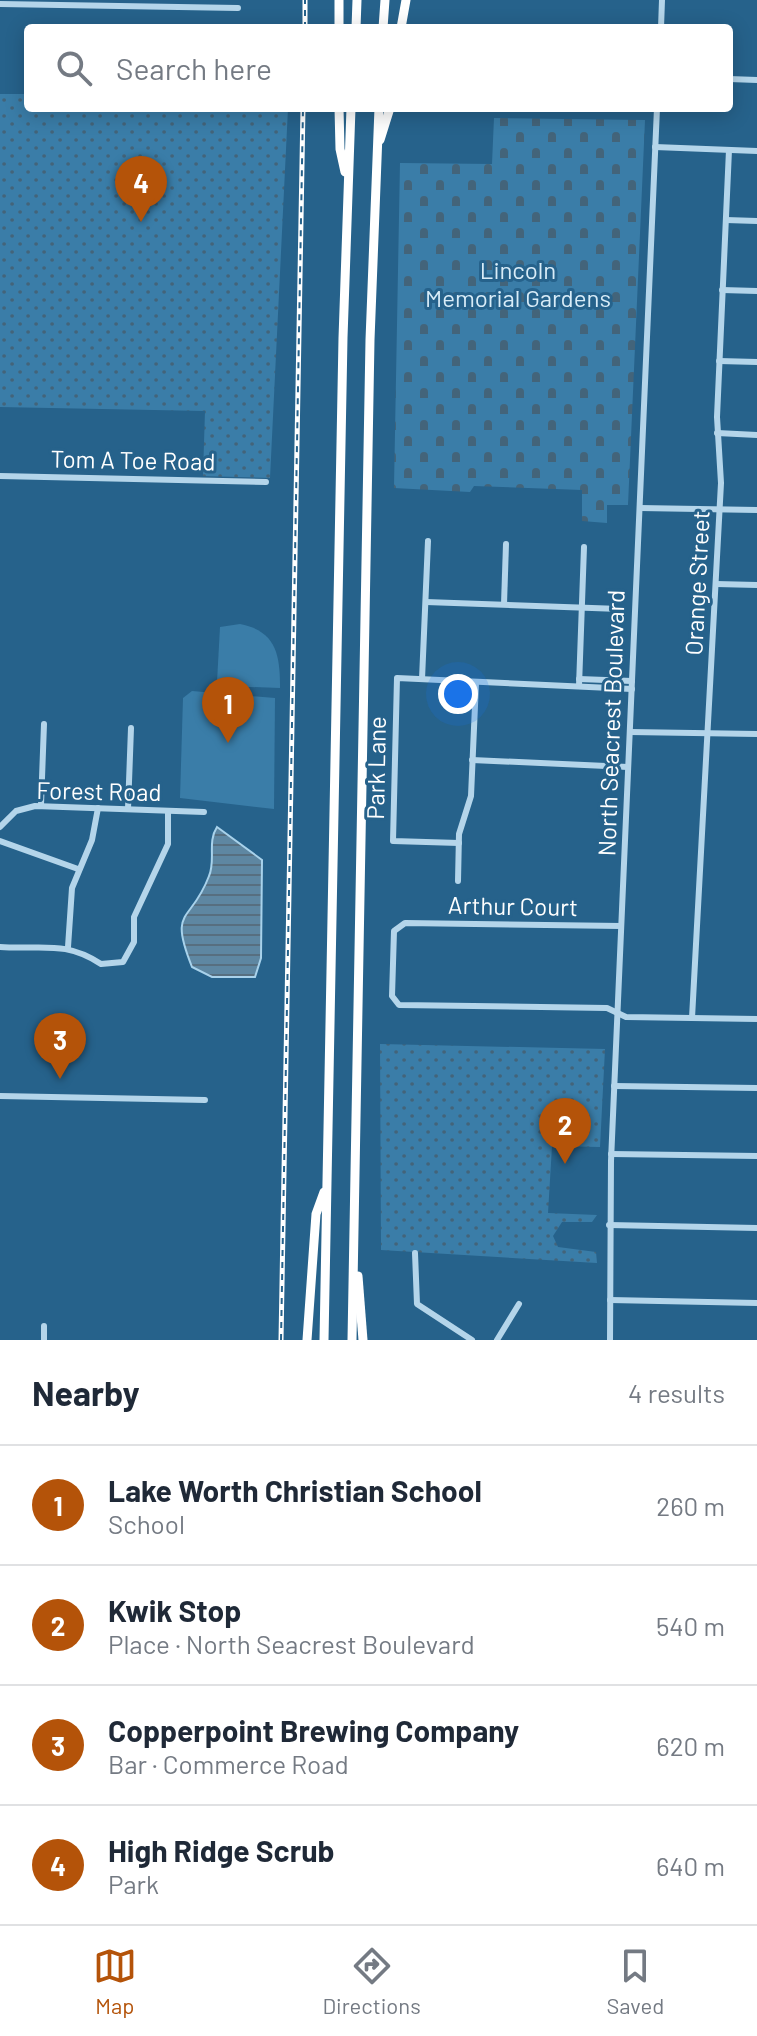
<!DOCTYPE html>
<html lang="en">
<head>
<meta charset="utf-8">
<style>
	body { margin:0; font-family:Barlow,sans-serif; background:#f6f6f7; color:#1f2937 }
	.you { position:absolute; left:458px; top:694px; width:28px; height:28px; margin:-20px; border:6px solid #fff; border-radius:50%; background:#1a73e8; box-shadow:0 0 0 12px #1a73e833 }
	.badge { display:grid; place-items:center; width:52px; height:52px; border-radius:50%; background:#b45309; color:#fff; font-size:26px; font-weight:700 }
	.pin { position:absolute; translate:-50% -66px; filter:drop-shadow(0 2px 4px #0008) }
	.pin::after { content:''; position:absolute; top:42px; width:28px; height:24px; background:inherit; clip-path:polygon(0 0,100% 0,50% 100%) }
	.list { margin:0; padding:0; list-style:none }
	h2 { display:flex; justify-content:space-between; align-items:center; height:104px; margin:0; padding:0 32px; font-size:34px }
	h2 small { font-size:26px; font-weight:400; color:#747a83 }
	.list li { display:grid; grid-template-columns:52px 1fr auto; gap:24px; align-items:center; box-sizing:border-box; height:120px; padding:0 32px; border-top:2px solid #e0e1e3 }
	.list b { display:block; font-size:30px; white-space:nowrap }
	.list p { margin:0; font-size:26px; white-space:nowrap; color:#747a83 }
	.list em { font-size:26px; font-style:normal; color:#747a83 }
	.icon { flex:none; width:44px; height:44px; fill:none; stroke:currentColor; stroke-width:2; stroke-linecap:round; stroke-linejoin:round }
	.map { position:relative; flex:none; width:757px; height:1340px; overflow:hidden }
	.search { position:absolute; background:#fff; box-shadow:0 4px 20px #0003; left:24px; right:24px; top:24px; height:88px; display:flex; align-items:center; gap:20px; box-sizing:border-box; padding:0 28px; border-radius:8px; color:#747a83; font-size:30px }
	.sheet { height:584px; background:#fff }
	nav { display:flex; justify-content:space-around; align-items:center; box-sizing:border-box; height:112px; border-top:2px solid #e0e1e3; background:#fff; font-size:22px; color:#747a83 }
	nav a { display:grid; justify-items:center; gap:4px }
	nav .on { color:#b45309 }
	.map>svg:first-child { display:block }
	.grass { fill:url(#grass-dots) }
	.cemetery { fill:url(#cemetery-stones) }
	.pitch { fill:#3a7da8 }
	.water { fill:url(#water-rules); stroke:#a8d2eb; stroke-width:2 }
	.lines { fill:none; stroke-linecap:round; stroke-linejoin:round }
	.minor { stroke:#b4d5ea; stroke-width:6 }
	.highway { stroke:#fff; stroke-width:9 }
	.rail-casing { stroke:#fff; stroke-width:5 }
	.rail { stroke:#26628b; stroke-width:2; stroke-dasharray:6; stroke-linecap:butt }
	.labels { text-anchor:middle; stroke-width:6; stroke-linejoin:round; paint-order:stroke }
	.park-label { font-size:24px; fill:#d8ecf8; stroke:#26628b }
	.street-label { font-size:24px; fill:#fff; stroke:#26628b }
</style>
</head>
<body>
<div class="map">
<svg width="757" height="1340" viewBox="0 0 757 1340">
	<defs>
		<pattern id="grass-dots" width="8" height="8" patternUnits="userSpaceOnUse" patternTransform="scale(2)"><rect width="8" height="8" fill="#3a7da8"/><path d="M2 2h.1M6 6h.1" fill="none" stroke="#43647a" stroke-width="1.8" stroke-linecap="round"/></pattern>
		<pattern id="cemetery-stones" width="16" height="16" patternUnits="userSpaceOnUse" patternTransform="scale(2)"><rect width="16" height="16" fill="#3a7da8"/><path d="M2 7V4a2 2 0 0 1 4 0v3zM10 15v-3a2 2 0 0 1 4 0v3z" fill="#43647a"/></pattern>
		<pattern id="water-rules" width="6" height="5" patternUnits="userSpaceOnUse" patternTransform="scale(2)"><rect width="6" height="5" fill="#5e87a2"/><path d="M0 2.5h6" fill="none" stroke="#576f80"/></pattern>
	</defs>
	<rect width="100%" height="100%" fill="#26628b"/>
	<!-- grass -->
	<g class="grass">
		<polygon points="0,94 28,94 28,108 288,108 270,478 203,476 205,411 0,407"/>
		<polygon points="380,1044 605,1049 600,1147 552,1146 548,1213 597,1215 592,1222 562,1222 553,1236 558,1247 596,1252 597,1263 381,1250"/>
	</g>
	<!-- cemetery -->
	<polygon class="cemetery" points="494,118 645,120 628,505 607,505 607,523 582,521 582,490 474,486 470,492 394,488 400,163 492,164"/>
	<!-- pitch -->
	<g class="pitch">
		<path d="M 240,624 C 277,631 280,656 280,688 L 221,686 L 217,682 L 220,627 Z"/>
		<polygon points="192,691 275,698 274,809 180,798 183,698"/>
	</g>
	<!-- water -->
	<path class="water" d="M 217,827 L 262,860 L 261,958 L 255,977 L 212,977 L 192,967 C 168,907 191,924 209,876 C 216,860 207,842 217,827 Z"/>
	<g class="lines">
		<!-- minor -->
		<g class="minor">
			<polyline points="0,4 238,8"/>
			<polyline points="661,28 662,0"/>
			<polyline points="729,79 757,80"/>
			<polyline points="655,147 757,151"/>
			<polyline points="726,220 757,221"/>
			<polyline points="722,290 757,291"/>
			<polyline points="719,361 757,362"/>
			<polyline points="717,433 757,435"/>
			<polyline points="0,476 266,482"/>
			<polyline points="640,508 757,510"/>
			<polyline points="716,584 757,585"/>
			<polyline points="426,602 620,609"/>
			<polyline points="504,604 506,544"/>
			<polyline points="422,679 428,541"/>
			<polyline points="579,679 632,681"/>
			<polyline points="579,686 584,547"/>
			<polyline points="630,732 757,734"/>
			<polyline points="472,760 628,767"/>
			<polyline points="41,805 44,724"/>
			<polyline points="128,809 131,728"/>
			<polyline points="0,827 16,811 35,806 204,812"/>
			<polyline points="0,841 78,869"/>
			<polyline points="459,843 393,841 397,678 632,689"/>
			<polyline points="458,881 459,834 471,796 476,683"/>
			<polyline points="621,926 405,923 394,931 392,996 399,1005 607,1008 626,1017 757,1019"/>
			<path d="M 0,947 C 41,950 65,940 101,964 L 123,962 L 134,942 L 134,917 L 168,844 L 168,811"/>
			<polyline points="68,947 72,888 92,840 98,808"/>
			<polyline points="692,1018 721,483 717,417 729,150"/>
			<polyline points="614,1086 757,1088"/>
			<polyline points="0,1096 205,1100"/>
			<polyline points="611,1154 757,1156"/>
			<polyline points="609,1225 757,1228"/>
			<polyline points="415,1253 417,1304 472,1340"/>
			<polyline points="610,1300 757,1303"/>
			<polyline points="44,1326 44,1340"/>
			<polyline points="497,1340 519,1304"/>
			<polyline points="610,1340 611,1161 657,108"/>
		</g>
		<!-- highway -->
		<g class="highway">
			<polyline points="339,0 339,28"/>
			<polyline points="356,28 357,0"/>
			<polyline points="383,28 385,0"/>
			<polyline points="401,28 406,0"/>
			<polyline points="339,108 340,149 345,172"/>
			<polyline points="380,140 390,108"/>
			<polyline points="358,1276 363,1340"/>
			<polyline points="307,1340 316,1214 324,1192"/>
			<polyline points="324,1340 343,338 351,108"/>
			<polyline points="352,1340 370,340 379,108"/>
		</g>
		<!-- rail casing -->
		<g class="rail-casing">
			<g id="rail">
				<polyline points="305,28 305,0"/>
				<polyline points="281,1340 303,108"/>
			</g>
		</g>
		<!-- rail -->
		<use href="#rail" class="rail"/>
	</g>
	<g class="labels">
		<!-- park labels -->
		<g class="park-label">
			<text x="518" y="279">Lincoln<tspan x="518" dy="28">Memorial Gardens</tspan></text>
		</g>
		<!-- street labels -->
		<g class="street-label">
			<text transform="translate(133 461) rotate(1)" y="8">Tom A Toe Road</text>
			<text transform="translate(698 583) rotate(-87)" y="8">Orange Street</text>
			<text transform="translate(612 723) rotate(-88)" y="8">North Seacrest Boulevard</text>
			<text transform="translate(377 768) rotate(-89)" y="8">Park Lane</text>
			<text transform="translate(99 792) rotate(1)" y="8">Forest Road</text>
			<text transform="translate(513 907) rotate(1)" y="8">Arthur Court</text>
		</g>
	</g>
</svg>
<div class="you"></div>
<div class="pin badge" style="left:228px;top:743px">1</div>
<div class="pin badge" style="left:565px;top:1164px">2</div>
<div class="pin badge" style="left:60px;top:1079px">3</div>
<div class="pin badge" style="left:141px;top:222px">4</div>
<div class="search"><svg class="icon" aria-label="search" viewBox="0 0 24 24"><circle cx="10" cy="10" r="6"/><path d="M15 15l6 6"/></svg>Search here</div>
</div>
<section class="sheet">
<h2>Nearby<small>4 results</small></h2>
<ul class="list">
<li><span class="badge">1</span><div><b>Lake Worth Christian School</b><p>School</p></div><em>260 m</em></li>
<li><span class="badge">2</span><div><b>Kwik Stop</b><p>Place · North Seacrest Boulevard</p></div><em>540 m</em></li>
<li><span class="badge">3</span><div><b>Copperpoint Brewing Company</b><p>Bar · Commerce Road</p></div><em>620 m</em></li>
<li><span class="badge">4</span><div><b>High Ridge Scrub</b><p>Park</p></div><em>640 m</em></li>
</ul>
</section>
<nav>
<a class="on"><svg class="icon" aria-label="map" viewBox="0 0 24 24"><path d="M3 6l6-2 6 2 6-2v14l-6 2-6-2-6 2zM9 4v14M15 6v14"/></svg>Map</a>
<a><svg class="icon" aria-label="directions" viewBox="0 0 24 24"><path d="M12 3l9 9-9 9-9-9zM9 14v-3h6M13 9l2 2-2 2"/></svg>Directions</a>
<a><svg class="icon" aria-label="saved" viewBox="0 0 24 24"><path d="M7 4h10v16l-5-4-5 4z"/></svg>Saved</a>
</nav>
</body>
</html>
